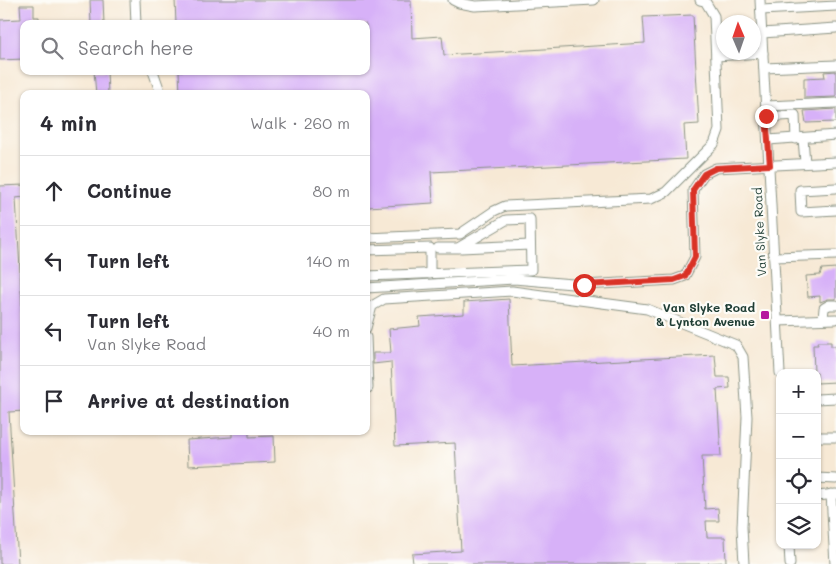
<!DOCTYPE html>
<html lang="en">
<head>
<meta charset="utf-8">
<style>
	body { margin:0; font-family:Mali,sans-serif; background:#f7f7f7; color:#2b2b33 }
	.controls { position:absolute; right:15px; bottom:15px; display:grid; overflow:hidden; border-radius:10px; box-shadow:0 1px 4px #0004 }
	.controls button { width:45px; height:45px; display:grid; place-items:center; padding:0; border:0; border-bottom:1px solid #e1e1e2; background:#fff; color:#2b2b33; font:25px sans-serif }
	.compass { position:absolute; left:716px; top:15px; width:45px; height:45px; border-radius:50%; background:#fff; box-shadow:0 1px 4px #0004; rotate:358deg }
	.stop { position:absolute; width:15px; height:15px; margin:-11px; border:4px solid #d93025; border-radius:50%; background:#fff }
	.stop.end { background:#d93025; border-color:#fff; box-shadow:0 1px 5px #0008 }
	.list { margin:0; padding:0; list-style:none }
	h2 { display:flex; justify-content:space-between; align-items:center; height:65px; margin:0; padding:0 20px; font-size:21px }
	h2 small { font-size:16px; font-weight:400; color:#7c7c81 }
	.list li { display:grid; grid-template-columns:32px 1fr auto; gap:15px; align-items:center; box-sizing:border-box; height:70px; padding:0 20px; border-top:1px solid #e1e1e2 }
	.list b { display:block; font-size:19px; white-space:nowrap }
	.list p { margin:0; font-size:16px; white-space:nowrap; color:#7c7c81 }
	.list em { font-size:16px; font-style:normal; color:#7c7c81 }
	.icon { flex:none; width:28px; height:28px; fill:none; stroke:currentColor; stroke-width:2; stroke-linecap:round; stroke-linejoin:round }
	.map { position:relative; flex:none; width:836px; height:564px; overflow:hidden }
	.search { position:absolute; background:#fff; box-shadow:0 1px 4px #0004; left:20px; top:20px; width:350px; height:55px; display:flex; align-items:center; gap:12px; box-sizing:border-box; padding:0 18px; border-radius:10px; color:#7c7c81; font-size:19px }
	.panel { position:absolute; background:#fff; box-shadow:0 1px 4px #0004; left:20px; top:90px; width:350px; height:345px; border-radius:10px }
	.map>svg:first-child { display:block }
	.building { fill:#d7b1f8 }
	.lines { fill:none; stroke-linecap:round; stroke-linejoin:round }
	.minor-casing { stroke:#8b9384; stroke-width:11 }
	.minor { stroke:#fff; stroke-width:9 }
	.route { stroke:#d93025; stroke-width:6 }
	.poi-dot { fill:#b5179e; stroke:#fdfcf7; stroke-width:2 }
	.labels { text-anchor:middle; stroke-width:4.5; stroke-linejoin:round; paint-order:stroke }
	.street-label { font-size:12px; fill:#1f3d34; stroke:#fdfcf7 }
	.poi-label { font-size:12px; font-weight:bold; fill:#1f3d34; stroke:#fdfcf7; text-anchor:end }
</style>
</head>
<body>
<div class="map">
<svg width="836" height="564" viewBox="0 0 836 564">
	<rect width="100%" height="100%" fill="#fdfcf7"/>
	<filter id="ink" filterUnits="userSpaceOnUse"><feTurbulence type="fractalNoise" baseFrequency=".02" numOctaves="2"/><feDisplacementMap in="SourceGraphic" scale="10" xChannelSelector="R" yChannelSelector="G"/><feConvolveMatrix kernelMatrix="1 2 1 2 8 2 1 2 1" color-interpolation-filters="sRGB"/></filter>
	<filter id="wash" filterUnits="userSpaceOnUse"><feTurbulence type="fractalNoise" baseFrequency=".0096" numOctaves="4" result="noise"/><feDisplacementMap in="SourceGraphic" scale="20" xChannelSelector="R" yChannelSelector="G"/><feGaussianBlur stdDeviation="1.12" result="paint"/><feColorMatrix in="noise" values="0 0 0 0 0 0 0 0 0 0 0 0 0 0 0 0 0 1.4 0 .05"/><feComposite in="paint" operator="in"/></filter>
	<g filter="url(#wash)">
		<rect width="100%" height="100%" fill="#f7e9d5"/>
		<g id="blocks">
			<!-- building -->
			<g class="building">
				<polygon points="90,0 103,0 104,24 91,24"/>
				<polygon points="175,0 411,0 412,38 442,36 444,55 645,43 643,17 693,15 699,124 684,125 686,159 431,172 433,203 368,207 368,205 366,205 366,94 180,94 179,71 366,71 366,24 176,24"/>
				<polygon points="20,5 34,5 34,17 39,17 39,24 24,24 24,59 0,60 0,20 21,19"/>
				<polygon points="94,71 107,71 108,94 96,94"/>
				<polygon points="836,71 836,97 804,98 804,78 825,77 824,72"/>
				<polygon points="836,109 836,122 806,123 804,111"/>
				<polygon points="24,185 24,197 16,198 24,341 24,411 9,412 18,564 0,564 0,186"/>
				<polygon points="836,268 836,299 828,299 820,302 820,296 808,297 806,276 820,275 822,269"/>
				<polygon points="509,299 512,366 715,355 717,377 729,377 730,388 717,389 721,456 702,456 705,509 718,508 719,521 706,521 707,537 725,537 726,562 708,563 708,564 413,564 412,554 461,551 455,443 395,446 391,362 373,364 373,353 391,353 389,329 420,326 419,317 464,314 464,302"/>
				<polygon points="817,342 831,342 831,346 836,346 836,382 817,383 817,373 814,373 813,345 818,345"/>
				<polygon points="232,431 249,431 249,437 274,436 275,462 188,466 187,440 232,437"/>
			</g>
		</g>
	</g>
	<g filter="url(#ink)">
		<use href="#blocks" fill-opacity="0" stroke="#8b9384" stroke-width="1"/>
		<g class="lines">
			<!-- minor casing -->
			<g class="minor-casing">
				<g id="minor">
					<polyline points="135,0 136,24"/>
					<polyline points="453,0 459,3 475,6 594,0"/>
					<polyline points="760,0 780,373"/>
					<polyline points="761,10 836,6"/>
					<polyline points="762,33 836,28"/>
					<polyline points="716,56 763,53"/>
					<polyline points="764,68 836,65"/>
					<polyline points="153,71 161,94"/>
					<polyline points="766,106 836,103"/>
					<polyline points="767,117 795,115 796,139"/>
					<polyline points="803,138 805,163"/>
					<polyline points="768,140 836,135"/>
					<polyline points="836,188 800,190 801,212 836,210"/>
					<polyline points="366,238 460,234 494,211 505,206 651,199 666,192 714,144 719,130 714,16 705,1 700,0"/>
					<polyline points="461,248 530,245"/>
					<polyline points="366,250 430,248 430,274"/>
					<polyline points="774,257 836,255"/>
					<polyline points="366,276 531,270 530,219 506,220 458,248 438,248"/>
					<polyline points="366,288 514,279 584,285 674,280 685,276 695,257 693,190 704,174 716,168 836,162"/>
					<polyline points="823,319 824,308 829,305 836,305"/>
					<polyline points="778,321 836,319"/>
					<polyline points="366,328 372,306 384,299 512,291 647,309 736,345 743,357 747,417 742,527 744,564"/>
					<polyline points="366,337 368,388"/>
					<polyline points="817,399 836,398"/>
					<polyline points="817,437 836,437"/>
					<polyline points="817,478 836,479"/>
					<polyline points="831,494 835,564"/>
					<polyline points="817,496 836,494"/>
					<polyline points="789,545 790,564"/>
				</g>
			</g>
			<!-- minor -->
			<use href="#minor" class="minor"/>
		</g>
	</g>
	<g class="lines" filter="url(#ink)">
		<!-- route -->
		<polyline class="route" points="584,285 674,280 685,276 695,257 693,190 704,174 716,168 770,165 766,116"/>
	</g>
	<!-- markers -->
	<rect class="poi-dot" x="760" y="310" width="10" height="10" rx="2.5"/>
	<g class="labels">
		<!-- street labels -->
		<g class="street-label">
			<text transform="translate(760 232) rotate(-93)" y="4">Van Slyke Road</text>
		</g>
		<!-- poi labels -->
		<g class="poi-label">
			<text x="755" y="312">Van Slyke Road<tspan x="755" dy="14">&amp; Lynton Avenue</tspan></text>
		</g>
	</g>
</svg>
<div class="controls">
<button>+</button>
<button>−</button>
<button><svg class="icon" aria-label="locate" viewBox="0 0 24 24"><circle cx="12" cy="12" r="6"/><path d="M12 2v4M12 18v4M2 12h4M18 12h4"/></svg></button>
<button><svg class="icon" aria-label="layers" viewBox="0 0 24 24"><path d="M12 4l9 5-9 5-9-5zM3 14l9 5 9-5"/></svg></button>
</div>
<svg class="compass" viewBox="-18 -18 36 36"><path d="M0-13l5 13h-10z" fill="#e53935"/><path d="M0 13l5-13h-10z" fill="#7c7c81"/></svg>
<div class="stop" style="left:584px;top:285px"></div>
<div class="stop end" style="left:766px;top:116px"></div>
<div class="search"><svg class="icon" aria-label="search" viewBox="0 0 24 24"><circle cx="10" cy="10" r="6"/><path d="M15 15l6 6"/></svg>Search here</div>
<section class="panel">
<h2>4 min<small>Walk · 260 m</small></h2>
<ul class="list">
<li><svg class="icon" aria-label="ahead" viewBox="0 0 24 24"><path d="M12 20V5M6 11l6-6 6 6"/></svg><div><b>Continue</b></div><em>80 m</em></li>
<li><svg class="icon" aria-label="left" viewBox="0 0 24 24"><path d="M17 20v-9H6M10 6l-5 5 5 5"/></svg><div><b>Turn left</b></div><em>140 m</em></li>
<li><svg class="icon" aria-label="left" viewBox="0 0 24 24"><path d="M17 20v-9H6M10 6l-5 5 5 5"/></svg><div><b>Turn left</b><p>Van Slyke Road</p></div><em>40 m</em></li>
<li><svg class="icon" aria-label="arrive" viewBox="0 0 24 24"><path d="M6 21V4h12l-3 4 3 4H6"/></svg><div><b>Arrive at destination</b></div></li>
</ul>
</section>
</div>
</body>
</html>
